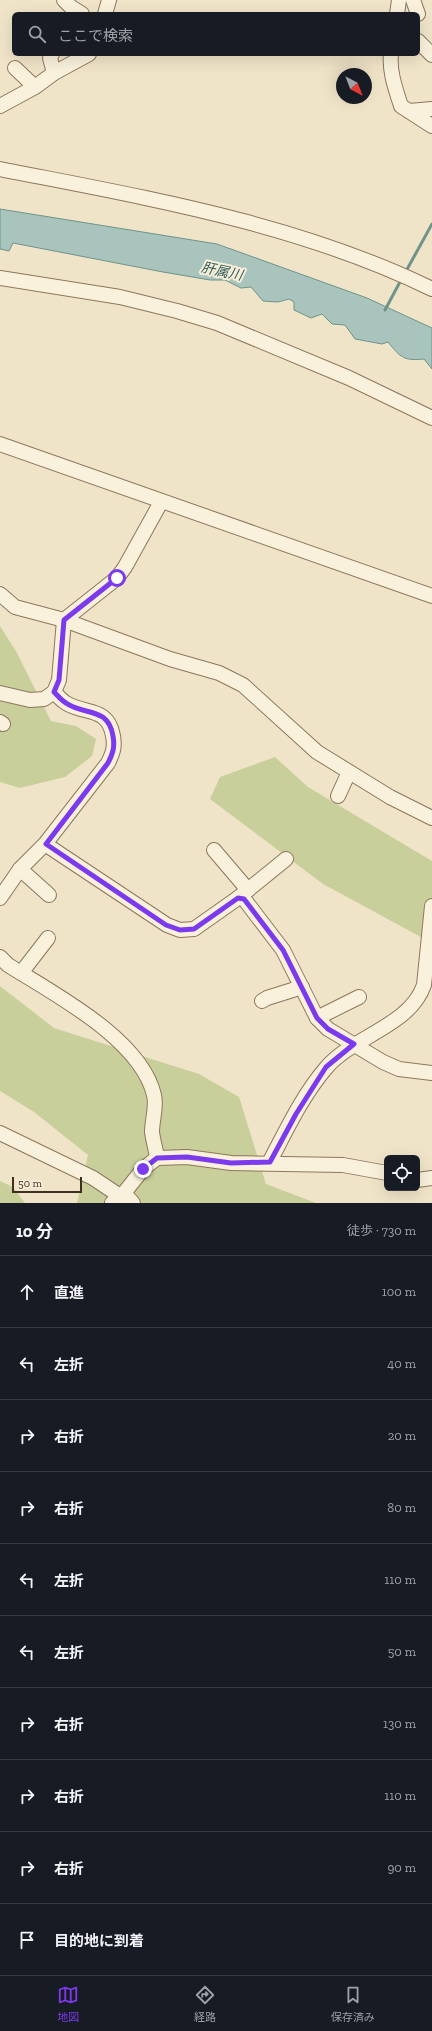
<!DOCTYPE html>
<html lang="ja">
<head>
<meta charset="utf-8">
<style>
	body { margin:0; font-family:"Zilla Slab","Noto Sans JP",serif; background:#20242c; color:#f1f3f6 }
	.controls { position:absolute; right:12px; bottom:12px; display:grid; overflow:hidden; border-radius:6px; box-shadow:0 4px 16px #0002 }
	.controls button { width:36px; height:36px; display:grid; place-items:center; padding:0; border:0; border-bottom:1px solid #363941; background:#171b24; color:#f1f3f6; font:20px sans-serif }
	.compass { position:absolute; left:336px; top:68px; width:36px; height:36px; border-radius:50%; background:#171b24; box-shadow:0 4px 16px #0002; rotate:138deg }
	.scale { position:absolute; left:12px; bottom:10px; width:70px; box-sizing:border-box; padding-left:4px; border:2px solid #3d2e20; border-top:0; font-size:11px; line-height:14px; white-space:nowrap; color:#3d2e20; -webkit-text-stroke:3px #f7eed8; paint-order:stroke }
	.stop { position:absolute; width:12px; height:12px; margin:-9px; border:3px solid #7c3aed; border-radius:50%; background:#fff }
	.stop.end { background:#7c3aed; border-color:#fff; box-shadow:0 1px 4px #0008 }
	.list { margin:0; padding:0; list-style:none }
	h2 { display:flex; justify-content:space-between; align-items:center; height:52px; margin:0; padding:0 16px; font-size:17px }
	h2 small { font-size:13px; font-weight:400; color:#9ea1a6 }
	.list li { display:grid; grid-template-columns:26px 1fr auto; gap:12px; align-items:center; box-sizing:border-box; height:72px; padding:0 16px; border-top:1px solid #363941 }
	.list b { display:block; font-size:15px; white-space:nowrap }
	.list em { font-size:13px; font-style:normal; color:#9ea1a6 }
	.icon { flex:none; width:22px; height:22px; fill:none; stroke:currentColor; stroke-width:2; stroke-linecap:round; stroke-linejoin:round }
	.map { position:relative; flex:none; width:432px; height:1203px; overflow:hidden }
	.search { position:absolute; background:#171b24; box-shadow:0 4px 16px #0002; left:12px; right:12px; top:12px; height:44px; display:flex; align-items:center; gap:10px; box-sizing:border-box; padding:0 14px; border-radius:6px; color:#9ea1a6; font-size:15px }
	.sheet { height:772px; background:#171b24 }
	nav { display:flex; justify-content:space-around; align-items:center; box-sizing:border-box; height:56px; border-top:1px solid #363941; background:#171b24; font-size:11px; color:#9ea1a6 }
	nav a { display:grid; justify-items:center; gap:2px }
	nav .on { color:#7c3aed }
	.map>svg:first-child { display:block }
	.green { fill:#c9cf9b }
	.water { fill:#a9c4bc; stroke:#6f938a }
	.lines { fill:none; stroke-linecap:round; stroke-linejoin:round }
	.stream { stroke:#6f938a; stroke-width:3 }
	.minor-casing { stroke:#8d765c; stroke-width:16 }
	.minor { stroke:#faf1dc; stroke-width:14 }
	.route { stroke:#7c3aed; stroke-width:5 }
	.labels { text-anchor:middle; stroke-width:4; stroke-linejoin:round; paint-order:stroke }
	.water-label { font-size:14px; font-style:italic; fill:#2f5d5a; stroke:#f7eed8 }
</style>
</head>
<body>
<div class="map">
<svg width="432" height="1203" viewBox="0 0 432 1203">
	<rect width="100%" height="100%" fill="#f0e4c8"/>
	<!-- green -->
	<g class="green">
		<polygon points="0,626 17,653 51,721 76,726 96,739 92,756 65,777 20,788 0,782"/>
		<polygon points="275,757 308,787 432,861 432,943 323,884 210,799 220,777"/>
		<polygon points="0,986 54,1028 199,1074 239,1097 266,1184 316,1203 77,1203 88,1155 34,1112 0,1091"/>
		<polygon points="0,1181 13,1187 25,1203 0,1203"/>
	</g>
	<!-- water -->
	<path class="water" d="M 0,209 L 217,244 L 367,298 L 432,328 L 432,369 L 424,359 C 404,361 401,358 388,342 L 382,344 L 355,339 L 345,325 L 332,324 L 322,314 L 311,318 L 294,310 L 294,302 L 289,299 L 278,302 L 263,301 L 251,287 L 241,288 L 225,280 L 210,280 L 163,272 L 13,243 L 9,251 L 0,249 Z"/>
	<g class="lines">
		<!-- stream -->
		<g class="stream">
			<polyline points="405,273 432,224"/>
			<polyline points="385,310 401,280"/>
		</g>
		<!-- minor casing -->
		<g class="minor-casing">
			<g id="minor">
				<polyline points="64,0 71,7 82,14"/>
				<polyline points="413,0 418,14"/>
				<polyline points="105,14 109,0"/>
				<polyline points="397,14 399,0"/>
				<polyline points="418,41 432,55"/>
				<polyline points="52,54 50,58 54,73"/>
				<path d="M 391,54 C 389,72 396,90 401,106 L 432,126"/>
				<polyline points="15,68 35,87"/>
				<polyline points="0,106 35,87 54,73 89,54"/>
				<polyline points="409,111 432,109"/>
				<path d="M 0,169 C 146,198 297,223 432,289"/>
				<polyline points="0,278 120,297 177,311 217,323 349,378 432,418"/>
				<polyline points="0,444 432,596"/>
				<polyline points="0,594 15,607 64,620 170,659 219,673 243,685 317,752 390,797 432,818"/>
				<polyline points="0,693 30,700 44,699 54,692 59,680 64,620 117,578 125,567 161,502"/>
				<polyline points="0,722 3,724"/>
				<polyline points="338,796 349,772"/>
				<polyline points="45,844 167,925 180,930 194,929 238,898 244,899 283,950 317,1018 328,1029 383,1062 399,1069 432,1073"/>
				<polyline points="214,850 248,890"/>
				<polyline points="20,869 49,895"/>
				<path d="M 0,898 L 20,869 L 45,844 L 108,763 C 113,753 115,747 113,736 C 108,706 85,715 66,703 C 61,700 58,696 54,692"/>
				<polyline points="238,898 286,859"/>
				<path d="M 0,957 L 8,965 C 54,994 141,1039 154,1095 C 157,1107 152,1120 152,1132 C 153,1140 156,1150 157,1158"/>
				<polyline points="21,973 48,938"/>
				<polyline points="262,1001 267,998 302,987"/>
				<polyline points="317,1018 359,997"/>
				<polyline points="0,1133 93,1178 120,1196"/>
				<path d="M 269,1163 C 286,1131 302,1096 326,1068 C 353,1036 410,1026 424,985 L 432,906"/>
				<polyline points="417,1180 432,1178"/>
				<polyline points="124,1193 133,1203"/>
				<polyline points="112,1203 124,1193 143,1169 157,1158 187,1157 231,1163 343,1165 387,1173"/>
			</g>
		</g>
		<!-- minor -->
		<use href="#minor" class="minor"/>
	</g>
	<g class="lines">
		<!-- route -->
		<path class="route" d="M 117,578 L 64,620 L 59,680 L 54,692 C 58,696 61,700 66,703 C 84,716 108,706 113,736 C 115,747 113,753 108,763 L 46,844 L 166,925 L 180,930 L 194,929 L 238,898 L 244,899 L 283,950 L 317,1018 L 328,1029 L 354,1044 L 326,1067 L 296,1114 L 270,1162 L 231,1163 L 187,1157 L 157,1158 L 143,1169"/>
	</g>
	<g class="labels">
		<!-- water labels -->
		<g class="water-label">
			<text transform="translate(222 271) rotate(12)" y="5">肝属川</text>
		</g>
	</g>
</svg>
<div class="controls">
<button><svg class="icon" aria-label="locate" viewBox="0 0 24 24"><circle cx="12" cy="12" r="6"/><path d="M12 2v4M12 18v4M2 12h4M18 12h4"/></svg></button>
</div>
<svg class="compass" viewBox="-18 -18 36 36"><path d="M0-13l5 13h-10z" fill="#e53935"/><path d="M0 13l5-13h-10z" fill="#9ea1a6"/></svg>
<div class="scale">50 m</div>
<div class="stop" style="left:117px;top:578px"></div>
<div class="stop end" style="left:143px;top:1169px"></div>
<div class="search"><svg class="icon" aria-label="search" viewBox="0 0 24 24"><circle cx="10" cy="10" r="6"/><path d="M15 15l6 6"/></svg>ここで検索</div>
</div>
<section class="sheet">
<h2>10 分<small>徒歩 · 730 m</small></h2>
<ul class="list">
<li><svg class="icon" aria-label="ahead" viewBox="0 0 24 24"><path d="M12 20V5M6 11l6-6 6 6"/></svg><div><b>直進</b></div><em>100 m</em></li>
<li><svg class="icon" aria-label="left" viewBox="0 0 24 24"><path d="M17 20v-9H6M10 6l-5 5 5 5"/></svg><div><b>左折</b></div><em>40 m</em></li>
<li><svg class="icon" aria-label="right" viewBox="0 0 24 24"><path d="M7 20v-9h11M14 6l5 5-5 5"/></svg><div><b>右折</b></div><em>20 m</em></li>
<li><svg class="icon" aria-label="right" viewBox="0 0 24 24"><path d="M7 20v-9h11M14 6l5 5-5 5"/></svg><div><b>右折</b></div><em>80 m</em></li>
<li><svg class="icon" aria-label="left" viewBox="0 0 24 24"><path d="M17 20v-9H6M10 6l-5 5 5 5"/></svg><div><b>左折</b></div><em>110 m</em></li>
<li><svg class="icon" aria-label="left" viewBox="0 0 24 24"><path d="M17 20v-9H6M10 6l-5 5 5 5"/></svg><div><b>左折</b></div><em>50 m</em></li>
<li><svg class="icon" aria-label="right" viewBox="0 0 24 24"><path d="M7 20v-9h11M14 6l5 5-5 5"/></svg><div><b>右折</b></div><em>130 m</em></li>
<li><svg class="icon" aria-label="right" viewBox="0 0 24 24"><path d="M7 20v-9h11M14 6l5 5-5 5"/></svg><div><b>右折</b></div><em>110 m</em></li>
<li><svg class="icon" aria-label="right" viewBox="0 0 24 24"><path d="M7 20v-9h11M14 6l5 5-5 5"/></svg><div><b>右折</b></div><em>90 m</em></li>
<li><svg class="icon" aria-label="arrive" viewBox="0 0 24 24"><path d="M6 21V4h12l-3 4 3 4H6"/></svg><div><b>目的地に到着</b></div></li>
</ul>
</section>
<nav>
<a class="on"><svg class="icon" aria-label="map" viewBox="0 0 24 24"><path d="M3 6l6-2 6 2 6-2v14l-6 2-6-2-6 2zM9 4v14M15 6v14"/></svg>地図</a>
<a><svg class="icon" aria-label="directions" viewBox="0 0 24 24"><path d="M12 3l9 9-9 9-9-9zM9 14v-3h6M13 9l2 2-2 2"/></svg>経路</a>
<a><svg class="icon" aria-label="saved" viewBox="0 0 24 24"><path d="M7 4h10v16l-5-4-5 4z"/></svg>保存済み</a>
</nav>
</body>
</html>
